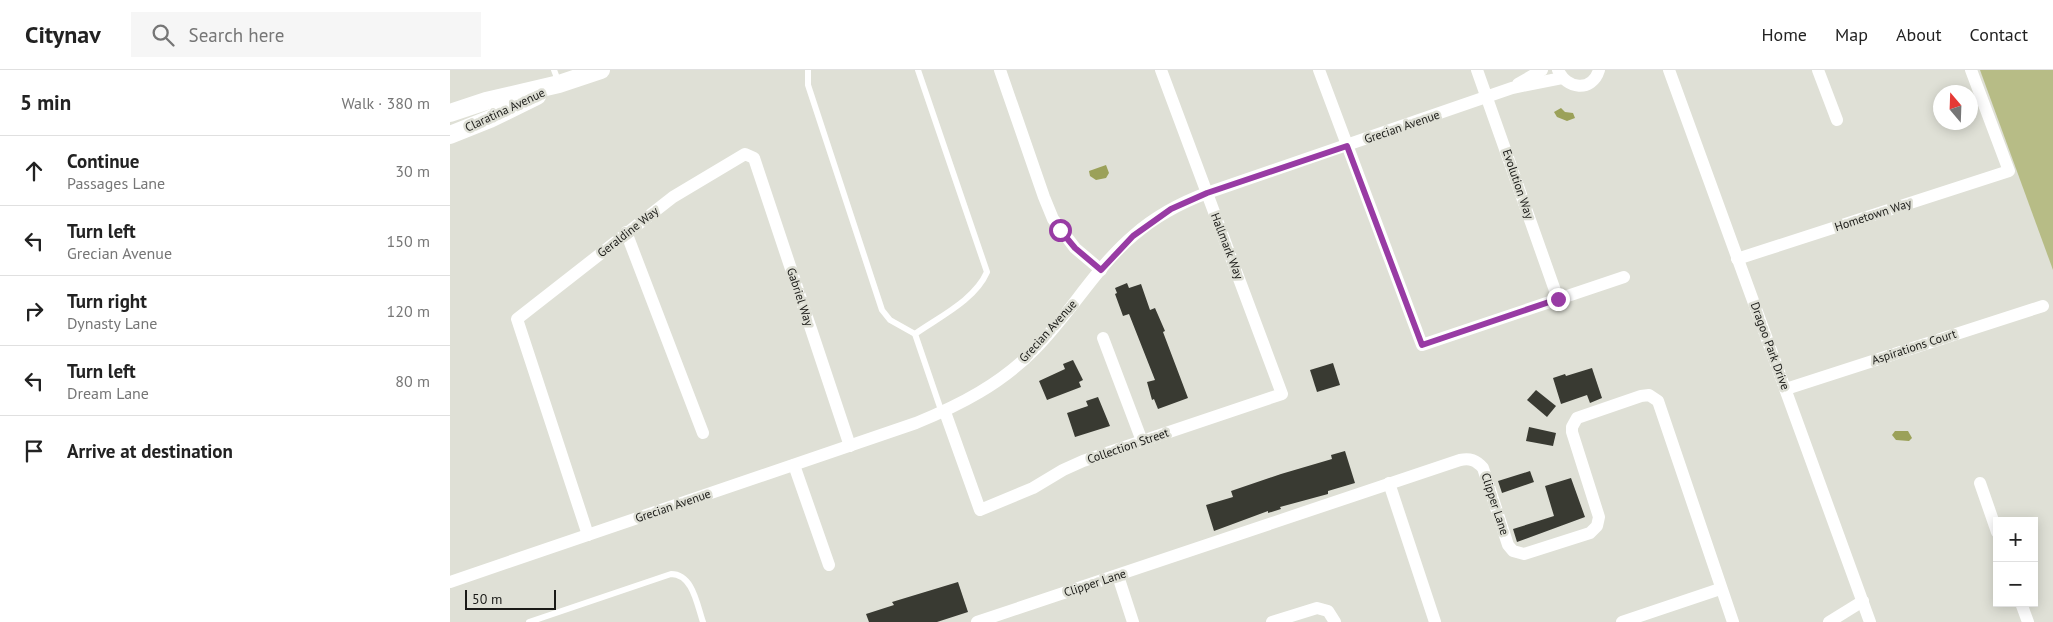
<!DOCTYPE html>
<html lang="en">
<head>
<meta charset="utf-8">
<style>
	body { margin:0; font-family:"PT Sans",sans-serif; background:#f6f6f6; color:#222 }
	.controls { position:absolute; right:15px; bottom:15px; display:grid; overflow:hidden; border-radius:0px; box-shadow:0 2px 12px #0003 }
	.controls button { width:45px; height:45px; display:grid; place-items:center; padding:0; border:0; border-bottom:1px solid #e0e0e0; background:#fff; color:#222; font:25px sans-serif }
	.compass { position:absolute; left:1483px; top:15px; width:45px; height:45px; border-radius:50%; background:#fff; box-shadow:0 2px 12px #0003; rotate:341deg }
	.scale { position:absolute; left:15px; bottom:12px; width:91px; box-sizing:border-box; padding-left:5px; border:2px solid #1a1a17; border-top:0; font-size:14px; line-height:18px; white-space:nowrap; color:#1a1a17; -webkit-text-stroke:4px #dfe0d6; paint-order:stroke }
	.stop { position:absolute; width:15px; height:15px; margin:-11px; border:4px solid #983ba4; border-radius:50%; background:#fff }
	.stop.end { background:#983ba4; border-color:#fff; box-shadow:0 1px 5px #0008 }
	.list { margin:0; padding:0; list-style:none }
	h2 { display:flex; justify-content:space-between; align-items:center; height:65px; margin:0; padding:0 20px; font-size:21px }
	h2 small { font-size:16px; font-weight:400; color:#767676 }
	.list li { display:grid; grid-template-columns:32px 1fr auto; gap:15px; align-items:center; box-sizing:border-box; height:70px; padding:0 20px; border-top:1px solid #e0e0e0 }
	.list b { display:block; font-size:19px; white-space:nowrap }
	.list p { margin:0; font-size:16px; white-space:nowrap; color:#767676 }
	.list em { font-size:16px; font-style:normal; color:#767676 }
	.icon { flex:none; width:28px; height:28px; fill:none; stroke:currentColor; stroke-width:2; stroke-linecap:round; stroke-linejoin:round }
	.map { position:relative; flex:none; width:1603px; height:552px; overflow:hidden }
	header { display:flex; align-items:center; gap:30px; box-sizing:border-box; height:70px; padding:0 25px; background:#fff; border-bottom:1px solid #e0e0e0 }
	header strong { font-size:24px }
	nav { display:flex; gap:28px; margin-inline-start:auto; font-size:18px }
	.search { width:350px; height:45px; background:#f6f6f6; display:flex; align-items:center; gap:12px; box-sizing:border-box; padding:0 18px; border-radius:0px; color:#767676; font-size:19px }
	main { display:flex }
	aside { flex:1; background:#fff }
	.map>svg:first-child { display:block }
	.green { fill:#b7bc86 }
	.water { fill:#9ba159 }
	.building { fill:#393a32 }
	.lines { fill:none; stroke-linecap:round; stroke-linejoin:round }
	.service { stroke:#fff; stroke-width:6 }
	.minor { stroke:#fff; stroke-width:12 }
	.secondary { stroke:#fff; stroke-width:18 }
	.route { stroke:#983ba4; stroke-width:6 }
	.labels { text-anchor:middle; stroke-width:5; stroke-linejoin:round; paint-order:stroke }
	.street-label { font-size:12px; fill:#1a1a17; stroke:#dfe0d6 }
</style>
</head>
<body>
<header>
<strong>Citynav</strong>
<div class="search"><svg class="icon" aria-label="search" viewBox="0 0 24 24"><circle cx="10" cy="10" r="6"/><path d="M15 15l6 6"/></svg>Search here</div>
<nav><a>Home</a><a>Map</a><a>About</a><a>Contact</a></nav>
</header>
<main>
<aside>
<h2>5 min<small>Walk · 380 m</small></h2>
<ul class="list">
<li><svg class="icon" aria-label="ahead" viewBox="0 0 24 24"><path d="M12 20V5M6 11l6-6 6 6"/></svg><div><b>Continue</b><p>Passages Lane</p></div><em>30 m</em></li>
<li><svg class="icon" aria-label="left" viewBox="0 0 24 24"><path d="M17 20v-9H6M10 6l-5 5 5 5"/></svg><div><b>Turn left</b><p>Grecian Avenue</p></div><em>150 m</em></li>
<li><svg class="icon" aria-label="right" viewBox="0 0 24 24"><path d="M7 20v-9h11M14 6l5 5-5 5"/></svg><div><b>Turn right</b><p>Dynasty Lane</p></div><em>120 m</em></li>
<li><svg class="icon" aria-label="left" viewBox="0 0 24 24"><path d="M17 20v-9H6M10 6l-5 5 5 5"/></svg><div><b>Turn left</b><p>Dream Lane</p></div><em>80 m</em></li>
<li><svg class="icon" aria-label="arrive" viewBox="0 0 24 24"><path d="M6 21V4h12l-3 4 3 4H6"/></svg><div><b>Arrive at destination</b></div></li>
</ul>
</aside>
<div class="map">
<svg width="1603" height="552" viewBox="0 0 1603 552">
	<rect width="100%" height="100%" fill="#dfe0d6"/>
	<!-- green -->
	<polygon class="green" points="1530,0 1603,0 1603,200"/>
	<!-- water -->
	<g class="water">
		<polygon points="1111,38 1115,42 1123,43 1125,48 1117,51 1107,47 1104,42"/>
		<polygon points="656,95 659,103 656,108 646,110 640,106 639,101"/>
		<polygon points="1445,361 1458,361 1462,368 1459,371 1446,370 1442,365"/>
	</g>
	<!-- building -->
	<g class="building">
		<polygon points="677,213 679,218 691,214 700,240 705,238 715,261 713,262 738,328 708,339 704,329 702,330 697,312 705,310 679,244 673,246 665,224 667,223 665,218"/>
		<polygon points="623,290 633,310 629,312 631,317 597,330 589,311 615,299 613,294"/>
		<polygon points="883,293 890,315 867,322 860,300"/>
		<polygon points="1142,298 1152,328 1140,333 1137,325 1111,334 1103,308 1115,304 1116,306"/>
		<polygon points="1086,320 1106,336 1097,347 1077,330"/>
		<polygon points="648,327 660,356 625,367 617,343 638,336 636,331"/>
		<polygon points="1079,357 1106,363 1103,376 1076,371"/>
		<polygon points="895,381 905,413 878,421 878,424 830,437 831,439 818,443 818,441 764,461 756,435 783,427 781,421 831,404 882,389 881,385"/>
		<polygon points="1080,401 1084,412 1052,423 1048,411"/>
		<polygon points="1121,408 1135,447 1067,472 1063,459 1104,446 1095,416"/>
		<polygon points="508,512 518,542 487,552 419,552 416,544 444,535 442,532"/>
	</g>
	<g class="lines">
		<!-- service -->
		<g class="service">
			<polyline points="104,0 109,13"/>
			<polyline points="358,0 358,15 432,240 440,250 465,264 492,343"/>
			<path d="M 465,264 C 489,247 525,230 537,202 L 468,0"/>
			<path d="M 79,552 L 221,504 C 243,504 247,535 253,552"/>
		</g>
		<!-- minor -->
		<g class="minor">
			<polyline points="550,0 594,127 603,149 625,178 651,200"/>
			<polyline points="869,0 972,275 1174,207"/>
			<polyline points="1027,0 1108,229"/>
			<path d="M 1108,0 C 1116,19 1142,23 1149,0"/>
			<polyline points="1219,0 1420,552"/>
			<polyline points="1368,0 1387,50"/>
			<polyline points="1068,14 1092,0"/>
			<polyline points="176,162 253,363"/>
			<polyline points="1287,189 1559,101 1521,0"/>
			<polyline points="653,268 692,371"/>
			<polyline points="1336,319 1593,236"/>
			<polyline points="495,342 530,440 583,418 613,400 633,391 832,324 711,0"/>
			<polyline points="344,395 379,495"/>
			<polyline points="939,413 985,552"/>
			<polyline points="1530,413 1547,462"/>
			<polyline points="138,465 67,249 223,127 295,84 304,88 400,376"/>
			<polyline points="668,506 683,552"/>
			<path d="M 0,512 L 466,353 C 510,335 551,314 585,279 C 620,244 646,197 684,165 C 706,146 730,133 757,123 L 1062,18 L 1112,8"/>
			<polyline points="1571,533 1578,552"/>
			<path d="M 527,552 L 1010,390 C 1020,388 1026,390 1033,398 L 1058,475 L 1063,481 L 1074,484 L 1140,463 L 1147,456 L 1149,447 L 1122,362 L 1122,357 L 1127,348 L 1191,326 L 1199,325 L 1208,331 L 1283,552"/>
			<polyline points="822,552 867,538 878,541 885,552"/>
			<polyline points="1172,552 1270,519"/>
			<polyline points="1379,552 1413,531"/>
		</g>
		<!-- secondary -->
		<g class="secondary">
			<polyline points="0,43 36,31 109,14 151,0"/>
			<polyline points="0,65 40,49 87,26"/>
		</g>
	</g>
	<g class="lines">
		<!-- route -->
		<polyline class="route" points="610,160 625,178 651,200 683,166 721,139 757,123 897,76 972,275 1108,229"/>
	</g>
	<g class="labels">
		<!-- street labels -->
		<g class="street-label">
			<text transform="translate(55 40) rotate(-25)" y="4">Claratina Avenue</text>
			<text transform="translate(952 57) rotate(-19)" y="4">Grecian Avenue</text>
			<text transform="translate(1068 114) rotate(71)" y="4">Evolution Way</text>
			<text transform="translate(1423 145) rotate(-18)" y="4">Hometown Way</text>
			<text transform="translate(178 162) rotate(-38)" y="4">Geraldine Way</text>
			<text transform="translate(777 176) rotate(69)" y="4">Hallmark Way</text>
			<text transform="translate(350 227) rotate(72)" y="4">Gabriel Way</text>
			<text transform="translate(598 261) rotate(-48)" y="4">Grecian Avenue</text>
			<text transform="translate(1320 276) rotate(70)" y="4">Dragoo Park Drive</text>
			<text transform="translate(1464 277) rotate(-18)" y="4">Aspirations Court</text>
			<text transform="translate(678 376) rotate(-19)" y="4">Collection Street</text>
			<text transform="translate(1045 434) rotate(72)" y="4">Clipper Lane</text>
			<text transform="translate(223 436) rotate(-19)" y="4">Grecian Avenue</text>
			<text transform="translate(645 513) rotate(-18)" y="4">Clipper Lane</text>
		</g>
	</g>
</svg>
<div class="controls">
<button>+</button>
<button>−</button>
</div>
<svg class="compass" viewBox="-18 -18 36 36"><path d="M0-13l5 13h-10z" fill="#e53935"/><path d="M0 13l5-13h-10z" fill="#767676"/></svg>
<div class="scale">50 m</div>
<div class="stop" style="left:610px;top:160px"></div>
<div class="stop end" style="left:1108px;top:229px"></div>
</div>
</main>
</body>
</html>
